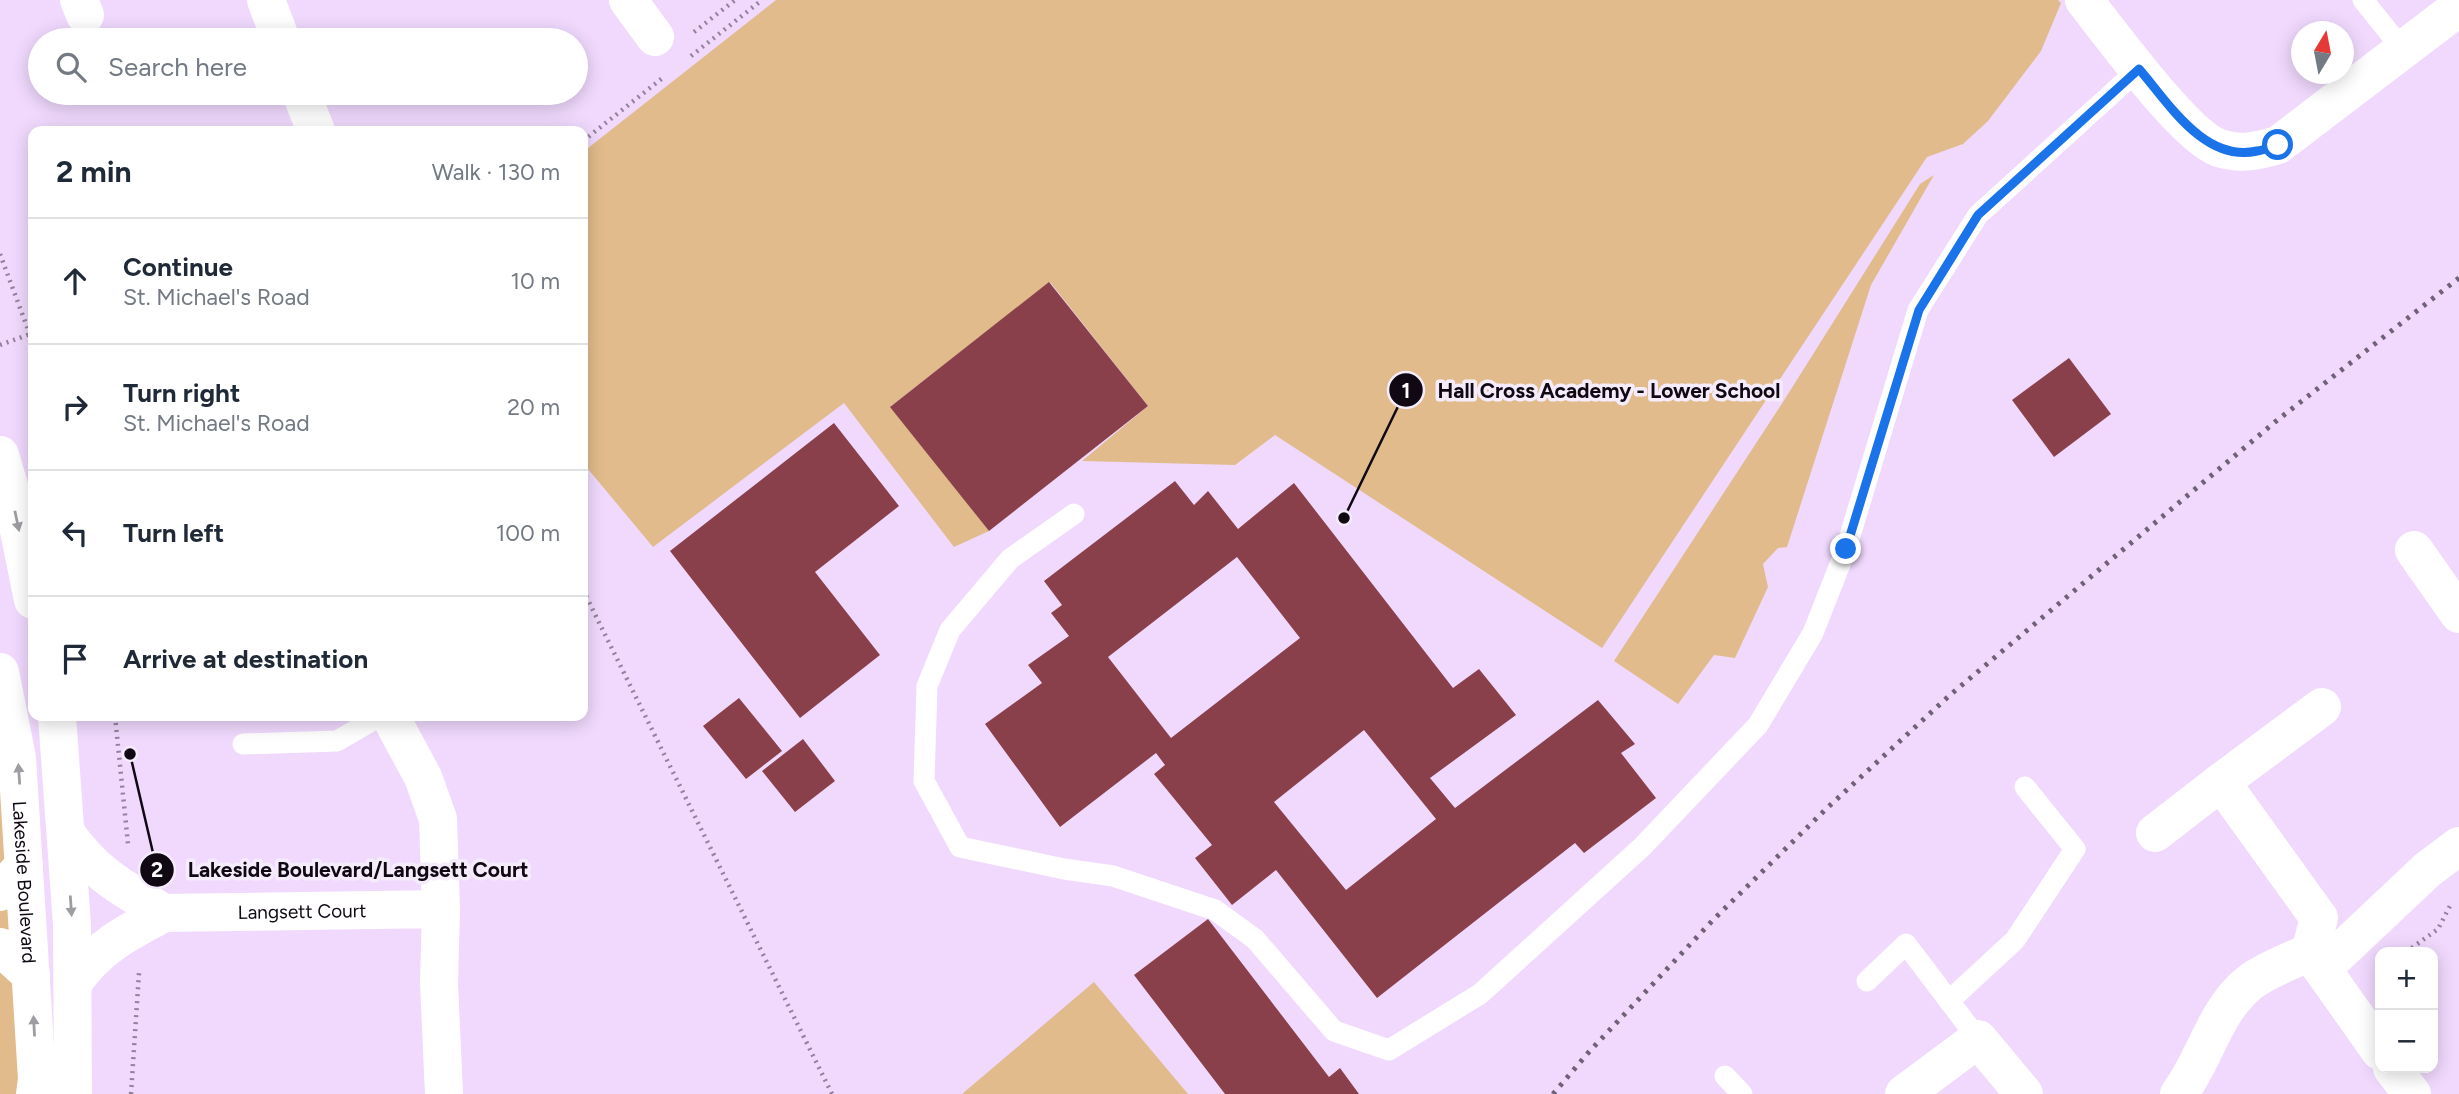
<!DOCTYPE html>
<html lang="en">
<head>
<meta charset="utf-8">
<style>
	body { margin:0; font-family:Figtree,sans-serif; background:#f2f2f3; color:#1f2937 }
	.controls { position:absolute; right:21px; bottom:21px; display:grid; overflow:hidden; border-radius:14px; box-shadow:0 4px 18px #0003 }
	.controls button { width:63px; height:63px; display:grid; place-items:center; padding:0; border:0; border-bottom:2px solid #e0e1e3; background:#fff; color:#1f2937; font:35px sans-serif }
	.compass { position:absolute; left:2291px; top:21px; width:63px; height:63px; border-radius:50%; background:#fff; box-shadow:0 4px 18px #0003; rotate:10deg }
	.stop { position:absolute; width:21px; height:21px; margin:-16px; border:5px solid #1a73e8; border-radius:50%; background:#fff }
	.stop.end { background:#1a73e8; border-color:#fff; box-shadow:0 2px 7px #0008 }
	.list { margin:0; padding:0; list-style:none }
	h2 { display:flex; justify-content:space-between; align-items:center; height:91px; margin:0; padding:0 28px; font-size:30px }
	h2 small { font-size:23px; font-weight:400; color:#747a83 }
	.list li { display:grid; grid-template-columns:46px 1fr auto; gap:21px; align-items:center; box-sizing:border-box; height:126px; padding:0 28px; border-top:2px solid #e0e1e3 }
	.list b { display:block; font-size:26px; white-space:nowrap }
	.list p { margin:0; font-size:23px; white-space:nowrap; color:#747a83 }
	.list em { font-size:23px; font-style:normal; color:#747a83 }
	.icon { flex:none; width:38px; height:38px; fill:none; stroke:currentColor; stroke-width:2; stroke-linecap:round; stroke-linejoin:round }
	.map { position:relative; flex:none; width:2459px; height:1094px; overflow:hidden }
	.search { position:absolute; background:#fff; box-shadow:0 4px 18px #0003; left:28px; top:28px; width:560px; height:77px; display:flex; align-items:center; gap:18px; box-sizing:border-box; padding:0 24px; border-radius:38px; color:#747a83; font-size:26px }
	.panel { position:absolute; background:#fff; box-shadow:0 4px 18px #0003; left:28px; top:126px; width:560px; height:595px; border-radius:14px }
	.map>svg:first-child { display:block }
	.green { fill:#e1bb8c }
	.building { fill:#89404b; fill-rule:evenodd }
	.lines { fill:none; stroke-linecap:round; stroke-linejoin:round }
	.path { stroke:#93829c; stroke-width:4.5; stroke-dasharray:2 5; stroke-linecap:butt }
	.service { stroke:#fff; stroke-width:21 }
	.minor { stroke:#fff; stroke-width:38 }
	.tertiary { stroke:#fff; stroke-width:38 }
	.rail { stroke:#6f6177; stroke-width:5; stroke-dasharray:3.5 7; stroke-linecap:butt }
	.oneway { fill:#9f9da1 }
	.route { stroke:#1a73e8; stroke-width:9 }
	.labels { text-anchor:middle; stroke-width:7; stroke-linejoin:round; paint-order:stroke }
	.street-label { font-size:19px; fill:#100914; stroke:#f5ecfb }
	.leader { fill:none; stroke:#100914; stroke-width:2.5 }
	.callout-dot { fill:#100914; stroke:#f5ecfb; stroke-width:2.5 }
	.mark-label { font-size:21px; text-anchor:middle; font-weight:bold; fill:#fff }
	.callout-label { font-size:21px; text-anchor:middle; font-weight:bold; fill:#100914; stroke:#f5ecfb; stroke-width:7; stroke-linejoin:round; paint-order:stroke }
</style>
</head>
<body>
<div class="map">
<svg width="2459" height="1094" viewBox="0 0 2459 1094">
	<rect width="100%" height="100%" fill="#f0d9fd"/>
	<!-- green -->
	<g class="green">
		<polygon points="776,0 2058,0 2061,3 2041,51 1988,121 1963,144 1927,157 1602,648 1275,435 1235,465 1082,461 1148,406 1050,282 891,406 989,531 954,547 844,403 653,547 583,463 583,152"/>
		<polygon points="1934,175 1871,285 1787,547 1778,548 1763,564 1768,587 1735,658 1714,655 1678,704 1614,661 1783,402 1920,184"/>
		<polygon points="0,672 35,1094 0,1094"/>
		<polygon points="1094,982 1188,1094 962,1094"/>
	</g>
	<!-- building -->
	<g class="building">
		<polygon points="1049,282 1148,406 989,531 890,407"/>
		<polygon points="2069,358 2111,414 2054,457 2012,400"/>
		<polygon points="834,423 899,506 815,572 880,655 800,718 670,551"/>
		<path d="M 1175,481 L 1194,505 L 1208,491 L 1238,529 L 1294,483 L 1453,688 L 1479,669 L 1516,715 L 1430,778 L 1455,808 L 1598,700 L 1635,744 L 1621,753 L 1656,798 L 1584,853 L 1575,843 L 1377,998 L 1276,870 L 1232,905 L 1195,858 L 1212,845 L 1154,774 L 1165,765 L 1156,753 L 1060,827 L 985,724 L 1042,683 L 1028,665 L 1069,636 L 1051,613 L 1062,605 L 1044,581 ZM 1237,557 L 1300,638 L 1171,738 L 1108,657 ZM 1364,730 L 1436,819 L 1346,890 L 1274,802 Z"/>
		<polygon points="739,698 782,751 746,779 703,726"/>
		<polygon points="803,739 835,781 795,812 762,771"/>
		<polygon points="1208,919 1329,1077 1340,1068 1359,1094 1225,1094 1134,975"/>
	</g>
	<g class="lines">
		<!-- path -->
		<g class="path">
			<polyline points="694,32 735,0"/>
			<polyline points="691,56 762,0"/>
			<polyline points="583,141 665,76"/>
			<polyline points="0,254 33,343"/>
			<polyline points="0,345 33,333"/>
			<polyline points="583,590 832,1094"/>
			<polyline points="115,716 128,844"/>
			<polyline points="2406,952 2438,929 2450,906"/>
			<polyline points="131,1094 139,973"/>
		</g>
		<!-- service -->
		<g class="service">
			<polyline points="2363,0 2404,51"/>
			<polyline points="1074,514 1010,559 950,630 927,686 924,781 960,847 1064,869 1113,876 1215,910 1255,939 1334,1031 1389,1050 1480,994 1642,847 1758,725 1813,633 1846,549 1918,310 1978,215 2139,69"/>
			<polyline points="243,744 337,741 380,716"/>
			<polyline points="1867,981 1906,944 1978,1039"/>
			<polyline points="1949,1001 2015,940 2075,849 2025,787"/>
			<polyline points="1725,1076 1742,1094"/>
		</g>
		<!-- minor -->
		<g class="minor">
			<polyline points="79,0 85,15"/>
			<polyline points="266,0 281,40"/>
			<polyline points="628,0 655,37"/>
			<path d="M 2084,0 C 2110,33 2185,136 2219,148 C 2240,155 2258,151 2278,145 L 2459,7"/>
			<polyline points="301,93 316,131"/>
			<polyline points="2414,550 2459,614"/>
			<polyline points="390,716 423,777 438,819 441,909"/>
			<path d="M 66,833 C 96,875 121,887 164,913 C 126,933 98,947 73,983"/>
			<polyline points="2155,833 2221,782"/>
			<polyline points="0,892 24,865"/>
			<path id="s1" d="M 164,913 L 441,909 L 439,983 L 444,1094"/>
			<polyline points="0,947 31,975"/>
			<polyline points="2310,952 2319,918 2221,782 2322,707"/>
			<polyline points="2310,952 2380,1051"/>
			<polyline points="2322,969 2427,870 2459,846"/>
			<polyline points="2392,1068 2412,1094"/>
			<polyline points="1904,1094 1978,1039 2024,1094"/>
			<path d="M 2179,1094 C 2205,1060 2214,1012 2248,984 C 2262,972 2293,960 2310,952"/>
		</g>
		<!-- tertiary -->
		<g class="tertiary">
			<polyline points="0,455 12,496 33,600"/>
			<path id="s2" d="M 0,672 L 17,758 L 37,1079 L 35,1094"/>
			<polyline points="57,716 72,925 73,1094"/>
		</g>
		<!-- rail -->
		<polyline class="rail" points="1553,1094 1588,1053 1713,920 1826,809 1950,695 2275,422 2459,278"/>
	</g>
	<!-- one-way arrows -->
	<defs><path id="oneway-solid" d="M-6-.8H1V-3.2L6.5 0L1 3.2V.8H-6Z" transform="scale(1.75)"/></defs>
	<g class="oneway">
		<use href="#oneway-solid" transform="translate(17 521) rotate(78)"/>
		<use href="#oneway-solid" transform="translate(19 774) rotate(-94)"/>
		<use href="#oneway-solid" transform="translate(71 906) rotate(86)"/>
		<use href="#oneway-solid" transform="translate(34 1026) rotate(-93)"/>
	</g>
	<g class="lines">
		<!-- route -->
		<path class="route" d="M 1846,549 L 1919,310 L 1978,215 L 2139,69 C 2168,102 2204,163 2257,151 C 2264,150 2271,147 2278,145"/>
	</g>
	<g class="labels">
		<!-- street labels -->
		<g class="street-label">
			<text dy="7" stroke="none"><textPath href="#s2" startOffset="212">Lakeside Boulevard</textPath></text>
			<text dy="7" stroke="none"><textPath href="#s1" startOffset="138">Langsett Court</textPath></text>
		</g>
	</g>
	<!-- callouts -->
	<path class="leader" d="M1344 518L1406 390M130 754L157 870"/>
	<g class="callout-dot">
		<circle cx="1344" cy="518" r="7"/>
		<circle cx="130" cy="754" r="7"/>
		<circle cx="1406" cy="390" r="18"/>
		<circle cx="157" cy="870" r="18"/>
	</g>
	<g class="mark-label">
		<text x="1406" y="398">1</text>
		<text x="157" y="877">2</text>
	</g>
	<g class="callout-label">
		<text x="1609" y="398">Hall Cross Academy - Lower School</text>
		<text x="358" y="877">Lakeside Boulevard/Langsett Court</text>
	</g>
</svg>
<div class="controls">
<button>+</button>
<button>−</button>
</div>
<svg class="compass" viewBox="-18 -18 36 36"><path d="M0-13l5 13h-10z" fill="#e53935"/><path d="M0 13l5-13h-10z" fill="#747a83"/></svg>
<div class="stop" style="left:2278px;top:145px"></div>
<div class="stop end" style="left:1846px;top:549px"></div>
<div class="search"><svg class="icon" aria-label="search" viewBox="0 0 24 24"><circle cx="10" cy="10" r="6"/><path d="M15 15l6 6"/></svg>Search here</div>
<section class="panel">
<h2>2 min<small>Walk · 130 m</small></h2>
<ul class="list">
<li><svg class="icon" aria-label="ahead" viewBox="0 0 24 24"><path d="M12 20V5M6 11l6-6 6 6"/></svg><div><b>Continue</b><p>St. Michael's Road</p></div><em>10 m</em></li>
<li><svg class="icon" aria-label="right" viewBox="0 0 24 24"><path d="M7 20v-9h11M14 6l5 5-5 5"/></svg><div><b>Turn right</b><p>St. Michael's Road</p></div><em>20 m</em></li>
<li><svg class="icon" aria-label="left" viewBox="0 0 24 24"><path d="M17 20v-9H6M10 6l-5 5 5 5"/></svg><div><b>Turn left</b></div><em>100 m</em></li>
<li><svg class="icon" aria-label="arrive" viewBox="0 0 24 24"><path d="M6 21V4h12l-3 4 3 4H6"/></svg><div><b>Arrive at destination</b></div></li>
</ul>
</section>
</div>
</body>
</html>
